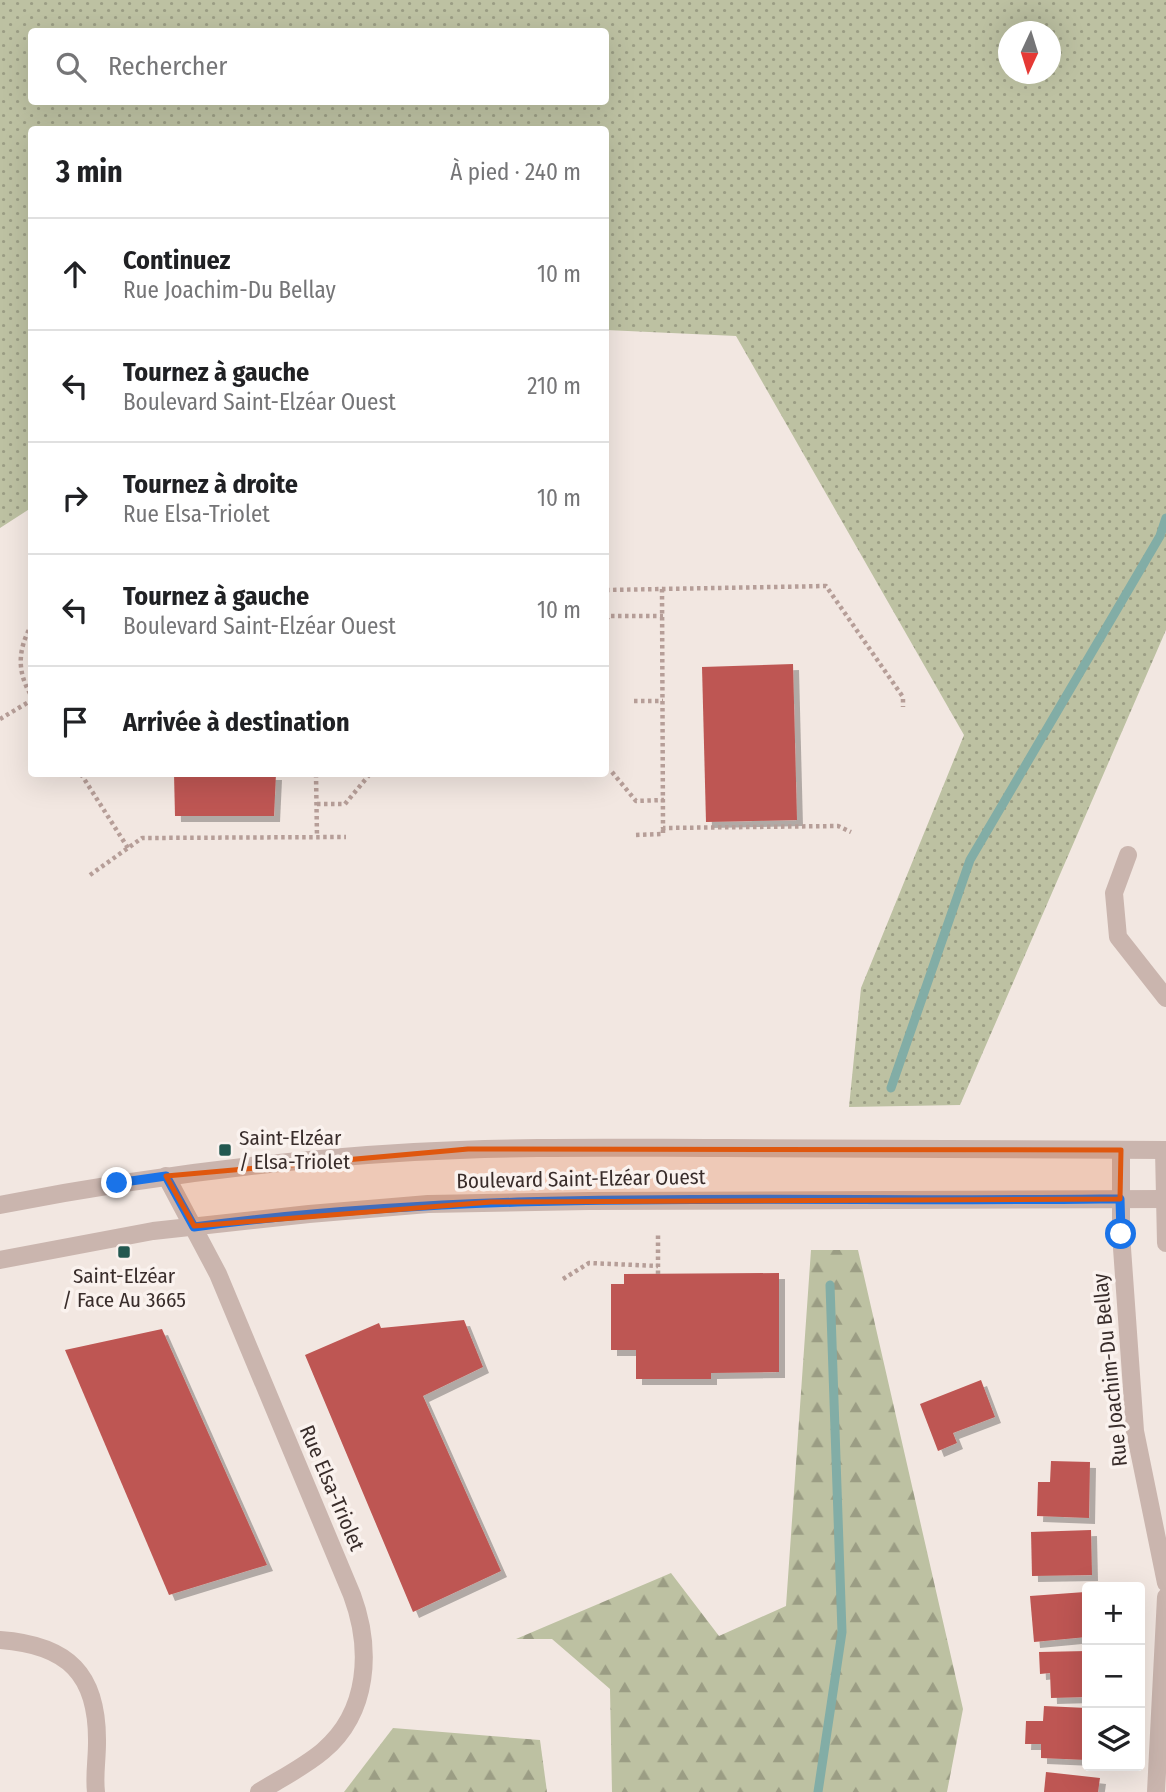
<!DOCTYPE html>
<html lang="fr">
<head>
<meta charset="utf-8">
<style>
	body { margin:0; font-family:"Fira Sans Condensed",sans-serif; background:#f2f2f2; color:#202124 }
	.controls { position:absolute; right:21px; bottom:21px; display:grid; overflow:hidden; border-radius:7px; box-shadow:0 7px 28px #0002 }
	.controls button { width:63px; height:63px; display:grid; place-items:center; padding:0; border:0; border-bottom:2px solid #e0e0e0; background:#fff; color:#202124; font:35px sans-serif }
	.compass { position:absolute; left:998px; top:21px; width:63px; height:63px; border-radius:50%; background:#fff; box-shadow:0 7px 28px #0002; rotate:184deg }
	.stop { position:absolute; width:21px; height:21px; margin:-16px; border:5px solid #1a73e8; border-radius:50%; background:#fff }
	.stop.end { background:#1a73e8; border-color:#fff; box-shadow:0 2px 7px #0008 }
	.list { margin:0; padding:0; list-style:none }
	h2 { display:flex; justify-content:space-between; align-items:center; height:91px; margin:0; padding:0 28px; font-size:30px }
	h2 small { font-size:23px; font-weight:400; color:#757577 }
	.list li { display:grid; grid-template-columns:46px 1fr auto; gap:21px; align-items:center; box-sizing:border-box; height:112px; padding:0 28px; border-top:2px solid #e0e0e0 }
	.list b { display:block; font-size:26px; white-space:nowrap }
	.list p { margin:0; font-size:23px; white-space:nowrap; color:#757577 }
	.list em { font-size:23px; font-style:normal; color:#757577 }
	.icon { flex:none; width:38px; height:38px; fill:none; stroke:currentColor; stroke-width:2; stroke-linecap:round; stroke-linejoin:round }
	.map { position:relative; flex:none; width:1166px; height:1792px; overflow:hidden }
	.search { position:absolute; background:#fff; box-shadow:0 7px 28px #0002; left:28px; top:28px; width:581px; height:77px; display:flex; align-items:center; gap:18px; box-sizing:border-box; padding:0 24px; border-radius:7px; color:#757577; font-size:26px }
	.panel { position:absolute; background:#fff; box-shadow:0 7px 28px #0002; left:28px; top:126px; width:581px; height:651px; border-radius:7px }
	.map>svg:first-child { display:block }
	.grass { fill:url(#grass-dots); fill-rule:evenodd }
	.forest { fill:url(#forest-firs) }
	.lines { fill:none; stroke-linecap:round; stroke-linejoin:round }
	.stream { stroke:#82ada6; stroke-width:9 }
	.building { fill:#be5753; filter:url(#shadow) }
	.path { stroke:#b69e98; stroke-width:4.5; stroke-dasharray:3.5 3.5; stroke-linecap:butt }
	.minor { stroke:#cab5ae; stroke-width:18 }
	.route { stroke:#1a73e8; stroke-width:9 }
	.marked { fill:#df570e; fill-opacity:0.2; stroke:#df570e; stroke-width:5; stroke-linejoin:round }
	.poi-dot { fill:#235850; stroke:#faf2ee; stroke-width:2.5 }
	.labels { text-anchor:middle; stroke-width:7; stroke-linejoin:round; paint-order:stroke }
	.poi-label { font-size:21px; fill:#392d2b; stroke:#faf2ee; text-anchor:start }
	.street-label { font-size:21px; fill:#392d2b; stroke:#faf2ee }
</style>
</head>
<body>
<div class="map">
<svg width="1166" height="1792" viewBox="0 0 1166 1792">
	<defs>
		<pattern id="grass-dots" width="8" height="8" patternUnits="userSpaceOnUse" patternTransform="scale(1.75)"><rect width="8" height="8" fill="#bdc1a2"/><path d="M2 2h.1M6 6h.1" fill="none" stroke="#9b9d84" stroke-width="1.8" stroke-linecap="round"/></pattern>
		<pattern id="forest-firs" width="22" height="20" patternUnits="userSpaceOnUse" patternTransform="scale(1.75)"><rect width="22" height="20" fill="#bdc1a2"/><path d="M5 1l3.5 6h-7zM16 11l3.5 6h-7z" fill="#9b9d84"/></pattern>
		<filter id="shadow"><feDropShadow dx="6" dy="6" stdDeviation="0" flood-color="#0004"/></filter>
	</defs>
	<rect width="100%" height="100%" fill="#f2e7e1"/>
	<!-- grass -->
	<path class="grass" d="M 0,0 L 1166,0 L 1166,630 L 960,1105 L 849,1107 L 861,988 L 964,735 L 736,336 L 606,330 L 606,130 L 32,130 L 31,508 L 0,528 ZM 32,32 L 606,32 L 606,102 L 32,102 ZM 1009,32 L 1050,32 L 1050,74 L 1009,74 Z"/>
	<!-- forest -->
	<g class="forest">
		<polygon points="811,1250 858,1250 963,1709 947,1792 612,1792 610,1689 552,1639 516,1639 671,1573 719,1636 786,1606"/>
		<polygon points="393,1728 540,1740 547,1792 344,1792"/>
	</g>
	<g class="lines">
		<!-- stream -->
		<g class="stream">
			<polyline points="891,1088 970,860 1160,536 1166,518"/>
			<polyline points="818,1792 842,1632 830,1285"/>
		</g>
	</g>
	<!-- building -->
	<g class="building">
		<polygon points="793,664 797,820 706,822 702,667"/>
		<polygon points="174,774 276,774 274,816 175,816"/>
		<polygon points="779,1273 779,1372 711,1373 711,1379 636,1379 636,1350 611,1350 611,1284 624,1284 624,1274"/>
		<polygon points="464,1320 483,1367 423,1396 501,1571 413,1612 305,1355 379,1323 381,1328"/>
		<polygon points="162,1329 267,1565 169,1595 65,1350"/>
		<polygon points="981,1380 995,1417 953,1433 957,1443 938,1451 920,1404"/>
		<polygon points="1051,1461 1090,1462 1089,1518 1037,1516 1038,1482 1050,1482"/>
		<polygon points="1091,1530 1092,1575 1032,1576 1031,1532"/>
		<polygon points="1085,1592 1087,1637 1034,1642 1030,1596"/>
		<polygon points="1087,1651 1087,1697 1051,1698 1050,1673 1040,1674 1039,1652"/>
		<polygon points="1044,1706 1087,1708 1087,1760 1041,1758 1041,1744 1025,1744 1026,1721 1043,1721"/>
		<polygon points="1046,1772 1100,1778 1098,1792 1044,1792"/>
	</g>
	<g class="lines">
		<!-- path -->
		<g class="path">
			<polyline points="662,589 826,586 903,697 903,707"/>
			<polyline points="606,590 662,589 663,828 838,826 851,832"/>
			<polyline points="606,620 609,616 663,616"/>
			<path d="M 32,624 C 18,649 16,671 32,697"/>
			<polyline points="634,701 663,701"/>
			<polyline points="0,719 32,700"/>
			<polyline points="612,772 636,801 664,800"/>
			<polyline points="81,774 128,848"/>
			<polyline points="316,774 317,837"/>
			<polyline points="317,804 345,804 370,774"/>
			<polyline points="636,835 663,834 663,828"/>
			<polyline points="90,875 142,838 346,837"/>
			<polyline points="658,1274 658,1235"/>
			<polyline points="563,1279 589,1263 658,1266"/>
		</g>
		<!-- minor -->
		<g class="minor">
			<polyline points="1128,855 1114,893 1118,937 1166,998"/>
			<polyline points="1121,1150 1121,1234 1135,1431 1166,1583"/>
			<polyline points="1164,1150 1166,1243"/>
			<path d="M 166,1176 L 218,1274 L 352,1595 C 372,1649 369,1712 323,1751 C 304,1767 280,1779 259,1792"/>
			<path d="M 0,1205 C 137,1178 275,1160 414,1152 C 517,1146 621,1148 725,1148 C 872,1148 1019,1150 1166,1150"/>
			<polyline points="0,1260 153,1231 309,1214 428,1204 589,1201 1166,1199"/>
			<path d="M 0,1640 C 68,1645 98,1674 97,1743 C 97,1760 94,1776 96,1792"/>
			<polyline points="1156,1792 1166,1597"/>
		</g>
	</g>
	<g class="lines">
		<!-- route -->
		<path class="route" d="M 117,1183 L 166,1176 L 194,1227 C 494,1187 798,1203 1100,1199 L 1120,1199 L 1121,1234"/>
	</g>
	<!-- marked area -->
	<path class="marked" d="M 468,1149 L 1121,1150 L 1120,1199 L 491,1202 L 194,1226 L 166,1176 Z"/>
	<!-- markers -->
	<g class="poi-dot">
		<rect x="218" y="1143" width="14" height="14" rx="3.5"/>
		<rect x="117" y="1245" width="14" height="14" rx="3.5"/>
	</g>
	<g class="labels">
		<!-- poi labels -->
		<g class="poi-label">
			<text x="239" y="1145">Saint-Elzéar<tspan x="239" dy="24">/ Elsa-Triolet</tspan></text>
			<text x="124" y="1283" text-anchor="middle">Saint-Elzéar<tspan x="124" dy="24">/ Face Au 3665</tspan></text>
		</g>
		<!-- street labels -->
		<g class="street-label">
			<text transform="translate(581 1179) rotate(-1)" y="7">Boulevard Saint-Elzéar Ouest</text>
			<text transform="translate(1110 1370) rotate(-96)" y="7">Rue Joachim-Du Bellay</text>
			<text transform="translate(332 1488) rotate(67)" y="7">Rue Elsa-Triolet</text>
		</g>
	</g>
</svg>
<div class="controls">
<button>+</button>
<button>−</button>
<button><svg class="icon" aria-label="layers" viewBox="0 0 24 24"><path d="M12 4l9 5-9 5-9-5zM3 14l9 5 9-5"/></svg></button>
</div>
<svg class="compass" viewBox="-18 -18 36 36"><path d="M0-13l5 13h-10z" fill="#e53935"/><path d="M0 13l5-13h-10z" fill="#757577"/></svg>
<div class="stop" style="left:1121px;top:1234px"></div>
<div class="stop end" style="left:117px;top:1183px"></div>
<div class="search"><svg class="icon" aria-label="search" viewBox="0 0 24 24"><circle cx="10" cy="10" r="6"/><path d="M15 15l6 6"/></svg>Rechercher</div>
<section class="panel">
<h2>3 min<small>À pied · 240 m</small></h2>
<ul class="list">
<li><svg class="icon" aria-label="ahead" viewBox="0 0 24 24"><path d="M12 20V5M6 11l6-6 6 6"/></svg><div><b>Continuez</b><p>Rue Joachim-Du Bellay</p></div><em>10 m</em></li>
<li><svg class="icon" aria-label="left" viewBox="0 0 24 24"><path d="M17 20v-9H6M10 6l-5 5 5 5"/></svg><div><b>Tournez à gauche</b><p>Boulevard Saint-Elzéar Ouest</p></div><em>210 m</em></li>
<li><svg class="icon" aria-label="right" viewBox="0 0 24 24"><path d="M7 20v-9h11M14 6l5 5-5 5"/></svg><div><b>Tournez à droite</b><p>Rue Elsa-Triolet</p></div><em>10 m</em></li>
<li><svg class="icon" aria-label="left" viewBox="0 0 24 24"><path d="M17 20v-9H6M10 6l-5 5 5 5"/></svg><div><b>Tournez à gauche</b><p>Boulevard Saint-Elzéar Ouest</p></div><em>10 m</em></li>
<li><svg class="icon" aria-label="arrive" viewBox="0 0 24 24"><path d="M6 21V4h12l-3 4 3 4H6"/></svg><div><b>Arrivée à destination</b></div></li>
</ul>
</section>
</div>
</body>
</html>
